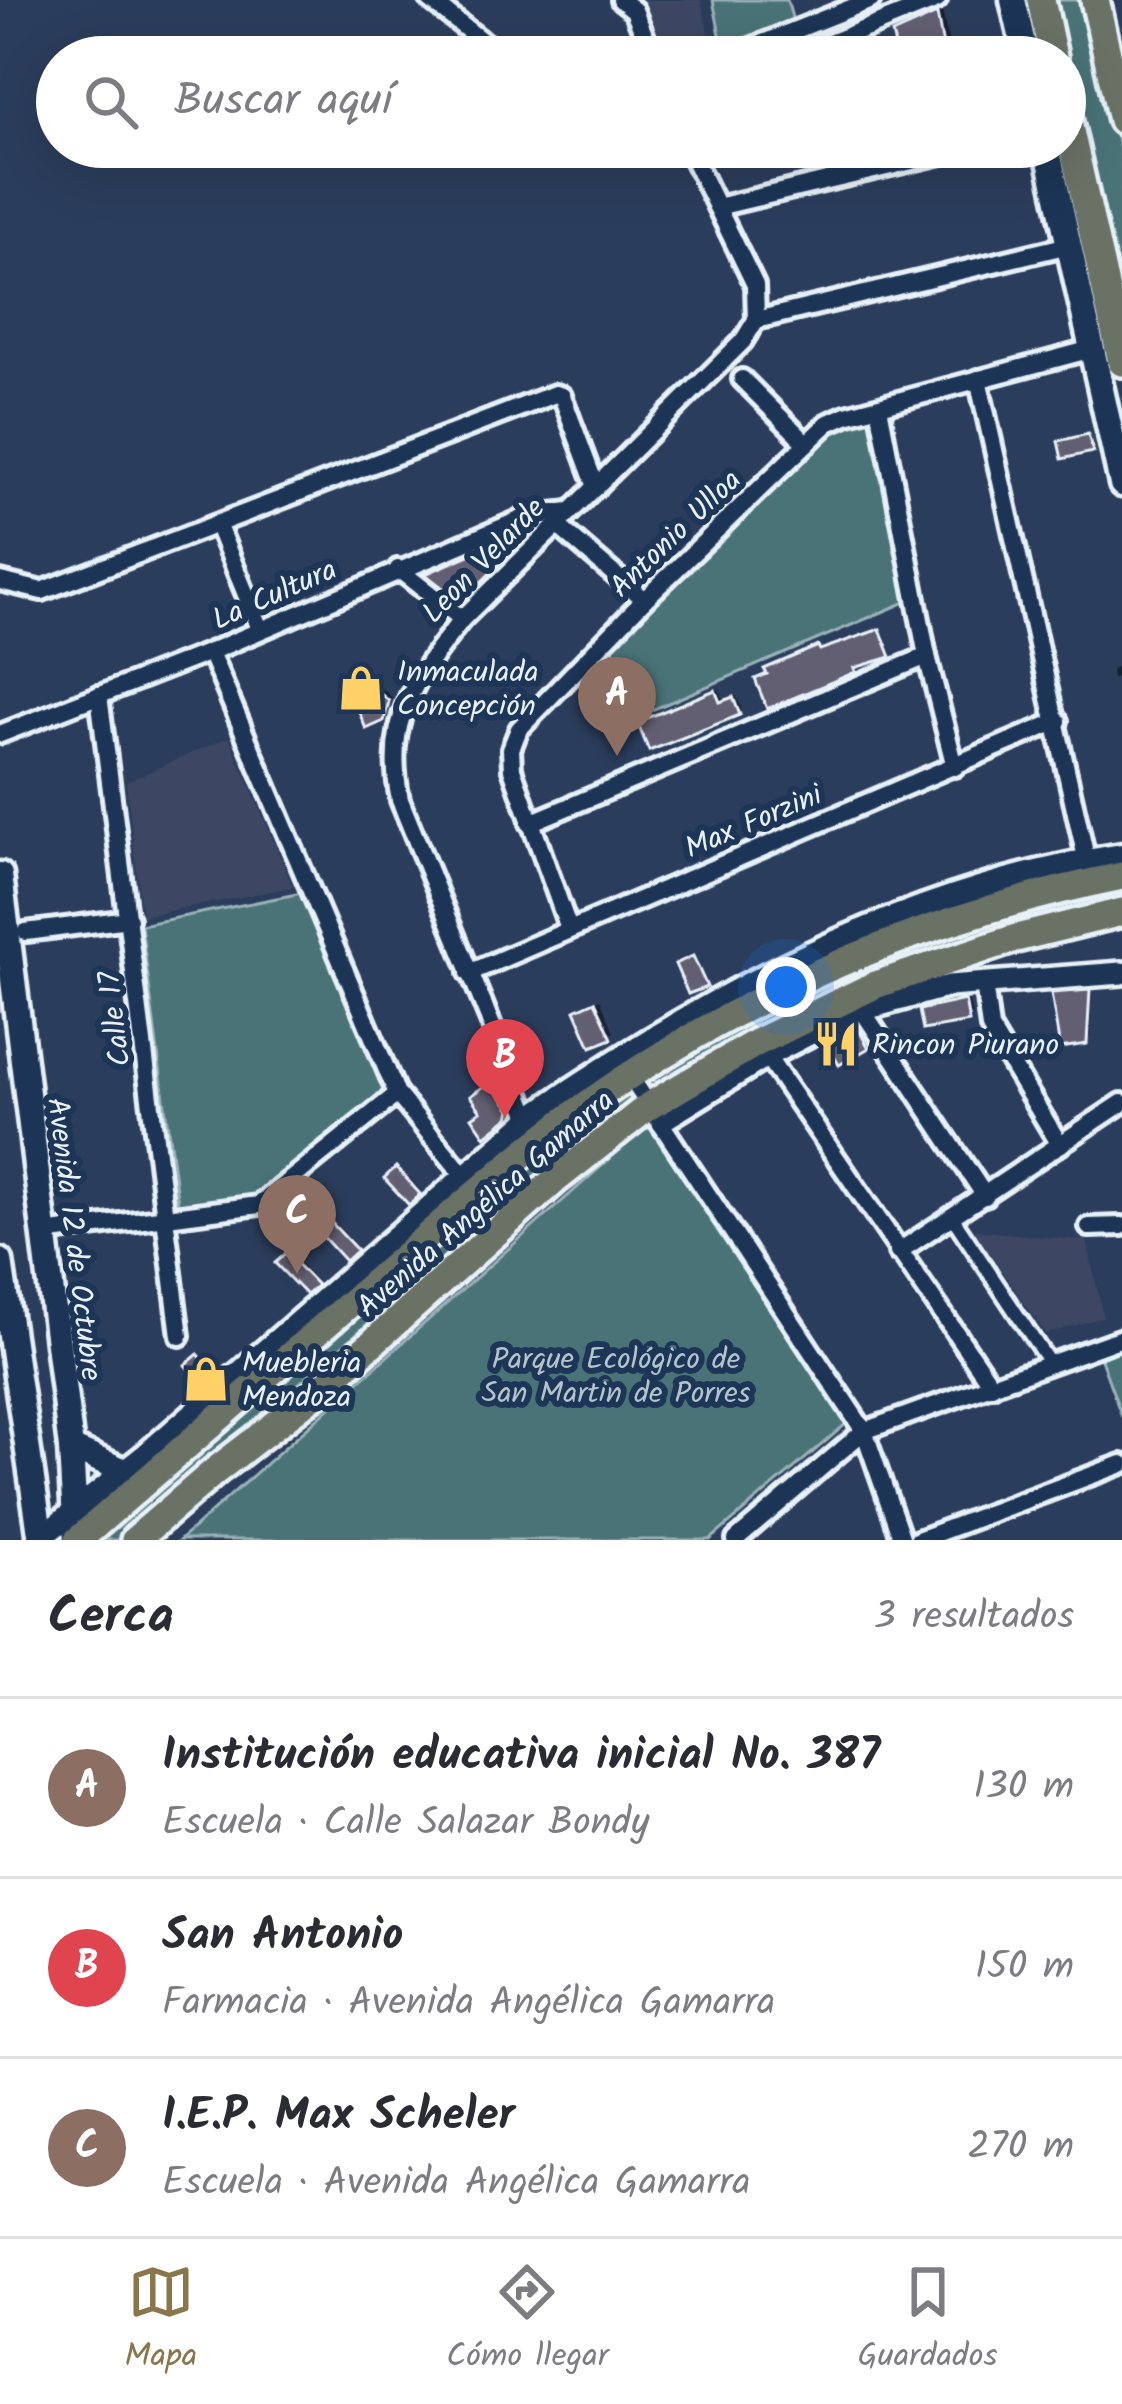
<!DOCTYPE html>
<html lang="es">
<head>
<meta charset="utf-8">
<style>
	body { margin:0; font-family:Kalam,sans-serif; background:#f2f2f3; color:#2b2b33 }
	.you { position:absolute; left:786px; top:987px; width:42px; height:42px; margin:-30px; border:9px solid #fff; border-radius:50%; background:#1a73e8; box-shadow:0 0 0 18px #1a73e833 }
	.badge { display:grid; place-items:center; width:78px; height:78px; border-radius:50%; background:#8a764a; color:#fff; font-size:39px; font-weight:700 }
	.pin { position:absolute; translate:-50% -99px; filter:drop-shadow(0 3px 6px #0008) }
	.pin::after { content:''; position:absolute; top:63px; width:42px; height:36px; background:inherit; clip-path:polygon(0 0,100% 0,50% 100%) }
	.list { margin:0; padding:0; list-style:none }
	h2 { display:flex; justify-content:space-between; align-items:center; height:156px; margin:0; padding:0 48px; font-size:51px }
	h2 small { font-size:39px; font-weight:400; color:#7c7c81 }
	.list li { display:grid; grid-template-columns:78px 1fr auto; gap:36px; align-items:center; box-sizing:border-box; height:180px; padding:0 48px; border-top:3px solid #e1e1e2 }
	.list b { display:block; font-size:45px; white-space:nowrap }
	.list p { margin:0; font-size:39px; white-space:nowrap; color:#7c7c81 }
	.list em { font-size:39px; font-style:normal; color:#7c7c81 }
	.icon { flex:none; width:66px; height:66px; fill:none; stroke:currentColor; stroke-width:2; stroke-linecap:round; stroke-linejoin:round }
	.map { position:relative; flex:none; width:1122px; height:1540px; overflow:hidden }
	.search { position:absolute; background:#fff; box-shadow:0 12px 48px #0002; left:36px; right:36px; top:36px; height:132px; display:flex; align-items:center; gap:30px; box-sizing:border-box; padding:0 42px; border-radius:66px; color:#7c7c81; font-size:45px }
	.sheet { height:696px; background:#fff }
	nav { display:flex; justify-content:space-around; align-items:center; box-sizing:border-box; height:168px; border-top:3px solid #e1e1e2; background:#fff; font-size:33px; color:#7c7c81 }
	nav a { display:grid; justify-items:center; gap:6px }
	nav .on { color:#8a764a }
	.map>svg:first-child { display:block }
	.built { fill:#3c4763 }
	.green { fill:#4a7377; stroke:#99b2b8; stroke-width:3 }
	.shadow { fill:#0007 }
	.building { fill:#645f72; stroke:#e8f1f8; stroke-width:3 }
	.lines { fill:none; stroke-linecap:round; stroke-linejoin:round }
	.pedestrian-casing { stroke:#e8f1f8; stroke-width:21 }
	.minor-casing { stroke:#e8f1f8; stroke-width:26 }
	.tertiary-casing { stroke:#e8f1f8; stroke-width:30 }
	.secondary-casing { stroke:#e8f1f8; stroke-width:33 }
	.primary-casing { stroke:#e8f1f8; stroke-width:36 }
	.pedestrian { stroke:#1d3557; stroke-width:12 }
	.minor { stroke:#1d3557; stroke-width:16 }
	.tertiary { stroke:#1d3557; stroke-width:21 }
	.secondary { stroke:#1d3557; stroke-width:24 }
	.primary { stroke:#6a7165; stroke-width:27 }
	.labels { text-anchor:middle; stroke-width:12; stroke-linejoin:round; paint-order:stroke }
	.street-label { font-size:30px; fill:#e8f1f8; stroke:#1d3557 }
	.poi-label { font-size:30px; fill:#e8f1f8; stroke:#1d3557; text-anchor:start }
	.park-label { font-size:30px; fill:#b1c5cb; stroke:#1d3557 }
</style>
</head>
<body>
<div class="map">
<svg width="1122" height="1540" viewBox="0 0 1122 1540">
	<rect width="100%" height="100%" fill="#2b3d5c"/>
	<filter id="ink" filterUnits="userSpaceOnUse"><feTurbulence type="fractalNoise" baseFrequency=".00833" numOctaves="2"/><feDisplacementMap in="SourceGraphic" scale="24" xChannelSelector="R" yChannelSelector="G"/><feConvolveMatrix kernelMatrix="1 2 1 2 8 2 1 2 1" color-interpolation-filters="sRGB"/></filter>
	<g filter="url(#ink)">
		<!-- built -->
		<g class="built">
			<polygon points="636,0 701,0 712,50 665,57"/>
			<polygon points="229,737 293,887 142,916 126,782"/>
			<polygon points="974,1230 1087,1241 1103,1317 1046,1334"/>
		</g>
		<!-- green -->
		<g class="green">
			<polygon points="713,0 787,0 793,21 723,50"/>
			<polygon points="1050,0 1086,0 1122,159 1122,321"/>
			<polygon points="870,417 908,601 640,715 612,646 811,445 849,420"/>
			<polygon points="1122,884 1122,906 1051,922 661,1090 649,1072 879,953"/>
			<polygon points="312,891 393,1089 267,1193 242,1199 178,1204 141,925"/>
			<polygon points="634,1094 633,1108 563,1154 119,1540 100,1540 93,1534 547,1147 623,1096"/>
			<polygon points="648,1125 846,1424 710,1540 180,1540"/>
			<polygon points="1122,1349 1122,1417 1100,1357"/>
		</g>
		<!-- shadow -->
		<g class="shadow">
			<polygon points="942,11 951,54 986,41 989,57 901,57 895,35"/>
			<polygon points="1122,665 1122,677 1112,678 1111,669"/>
			<polygon points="358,669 392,697 382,718 351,672"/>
			<polygon points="719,689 723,701 736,696 742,709 739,713 640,722"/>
			<polygon points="1092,988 1090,1037 1085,1041 1054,994 1058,991"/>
			<polygon points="968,998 972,1015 968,1019 922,1011"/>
			<polygon points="600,999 614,1032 610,1036 579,1010"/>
			<polygon points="861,1025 871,1042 867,1046 834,1039"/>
			<polygon points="496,1081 513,1104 512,1110 486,1132 484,1110 474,1097"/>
			<polygon points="399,1168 420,1190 409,1201 388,1179"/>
			<polygon points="330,1218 356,1246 345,1257 319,1228"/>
			<polygon points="290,1253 316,1281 306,1291 280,1263"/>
		</g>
		<!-- building -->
		<g class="building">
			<polygon points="937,14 945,57 898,57 892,34"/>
			<polygon points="1088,434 1093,452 1062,459 1058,441"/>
			<polygon points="537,527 461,602 425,574 534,527"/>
			<polygon points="880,629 891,657 854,668 856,672 767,709 755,679 767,674 764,669 818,646 820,650"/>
			<polygon points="353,671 389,701 384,721 366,729 344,675"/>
			<polygon points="715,690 720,702 733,697 740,715 649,751 637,722"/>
			<polygon points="693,956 707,987 688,994 675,964"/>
			<polygon points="1090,990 1087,1044 1060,1048 1051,993"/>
			<polygon points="965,1000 969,1022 923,1030 919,1010"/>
			<polygon points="595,1001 612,1039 591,1047 575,1010"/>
			<polygon points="857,1027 869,1048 839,1065 826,1042"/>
			<polygon points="490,1082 511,1109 509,1117 485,1136 472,1117 481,1111 470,1096"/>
			<polygon points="396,1167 420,1194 409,1205 384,1178"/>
			<polygon points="327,1218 357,1250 345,1261 315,1228"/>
			<polygon points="286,1253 317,1285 306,1295 275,1263"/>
			<polygon points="198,1354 215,1374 202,1385 185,1365"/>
		</g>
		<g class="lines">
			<!-- pedestrian casing -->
			<g class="pedestrian-casing">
				<polyline id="pedestrian" points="953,1218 1050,1364"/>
			</g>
			<!-- minor casing -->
			<g class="minor-casing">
				<g id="minor">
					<polyline points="430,0 502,57"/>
					<polyline points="621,0 634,10 653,57"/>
					<polyline points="728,57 871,0"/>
					<polyline points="795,57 937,0"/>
					<polyline points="717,207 971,147"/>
					<polyline points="756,320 1069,245"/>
					<polyline points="742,379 806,443"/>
					<polyline points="978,379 1087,862"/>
					<polyline points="879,407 927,656 955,767"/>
					<polyline points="557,525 644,600"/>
					<polyline points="218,526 260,629"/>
					<polyline points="398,569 462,619"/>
					<polyline points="0,581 42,591 555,394 562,396 596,487"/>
					<polyline points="210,652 397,1094 466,1178"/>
					<polyline points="99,695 180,1336"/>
					<polyline points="0,734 210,652 531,515 571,511"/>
					<polyline points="530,823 927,656"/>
					<polyline points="569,929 512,769 511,749 519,729 644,600 828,423 846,415 1092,349"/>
					<polyline points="26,932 129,919"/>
					<polyline points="469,973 1058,721"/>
					<polyline points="984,983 990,1028 1060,1145"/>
					<polyline points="768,1058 992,1386"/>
					<polyline points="629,1075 864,1431 902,1540"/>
					<path d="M 530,1119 L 400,800 C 383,720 415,679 462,619 L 743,341 L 756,320 L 755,285 L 688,147"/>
					<polyline points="661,1124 768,1058 862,1010 985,1196"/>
					<polyline points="1089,1227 1122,1226"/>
					<polyline points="44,1233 259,1205 397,1094"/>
					<polyline points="898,1252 1122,1103"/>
					<polyline points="736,1540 864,1431 1122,1338"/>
					<polyline points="918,1540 1122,1464"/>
				</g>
			</g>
			<!-- tertiary casing -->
			<g class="tertiary-casing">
				<g id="tertiary">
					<polyline points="862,1010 949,986 1122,973"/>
					<polyline points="38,1540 146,1454 530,1119"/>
				</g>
			</g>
			<!-- secondary casing -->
			<g class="secondary-casing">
				<g id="secondary">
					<polyline points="1013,0 1026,57"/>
					<polyline points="1047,147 1122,484"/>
					<polyline points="0,875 71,1448 76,1540"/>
					<path d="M 539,1139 L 530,1119 C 706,997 907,889 1122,856"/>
					<polyline points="0,1261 41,1540"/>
					<polyline points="71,1448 125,1471"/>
				</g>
			</g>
			<!-- primary casing -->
			<g class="primary-casing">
				<g id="primary">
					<polyline points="1041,0 1053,57"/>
					<polyline points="1095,0 1122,120"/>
					<polyline points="1065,109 1122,362"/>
					<path d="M 78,1540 C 181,1450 284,1361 387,1271 C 465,1203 541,1133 627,1077 C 778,978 945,912 1122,876"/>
					<polyline points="135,1540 215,1471 315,1394 556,1179 649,1106 756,1043 875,985 1016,938 1122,912"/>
				</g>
			</g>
			<!-- pedestrian -->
			<use href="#pedestrian" class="pedestrian"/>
			<!-- minor -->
			<use href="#minor" class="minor"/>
			<!-- tertiary -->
			<use href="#tertiary" class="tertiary"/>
			<!-- secondary -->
			<use href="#secondary" class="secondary"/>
			<!-- primary -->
			<use href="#primary" class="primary"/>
		</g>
	</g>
	<!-- icons -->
	<defs>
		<g id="shop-bare" transform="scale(3.6)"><path d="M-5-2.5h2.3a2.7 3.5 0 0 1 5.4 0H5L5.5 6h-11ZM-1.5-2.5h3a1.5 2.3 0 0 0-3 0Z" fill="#ffd166" stroke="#1d3557" stroke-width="2.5" paint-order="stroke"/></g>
		<g id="restaurant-bare" transform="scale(3.6)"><path d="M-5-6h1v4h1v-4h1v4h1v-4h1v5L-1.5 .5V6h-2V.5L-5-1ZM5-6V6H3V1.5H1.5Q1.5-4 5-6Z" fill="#ffd166" stroke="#1d3557" stroke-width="2.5" paint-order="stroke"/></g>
	</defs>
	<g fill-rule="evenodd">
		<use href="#shop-bare" x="361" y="688"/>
		<use href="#restaurant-bare" x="836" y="1044"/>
		<use href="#shop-bare" x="206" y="1379"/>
	</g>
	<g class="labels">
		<!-- street labels -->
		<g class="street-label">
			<text transform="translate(675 533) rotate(-44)" y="10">Antonio Ulloa</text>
			<text transform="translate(483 560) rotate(-46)" y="10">Leon Velarde</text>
			<text transform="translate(274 594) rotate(-24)" y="10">La Cultura</text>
			<text transform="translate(753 821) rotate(-23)" y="10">Max Forzini</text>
			<text transform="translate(114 1019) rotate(-97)" y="10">Calle 17</text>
			<text transform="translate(485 1203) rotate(-41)" y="10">Avenida Angélica Gamarra</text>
			<text transform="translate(75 1239) rotate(83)" y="10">Avenida 12 de Octubre</text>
		</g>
		<!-- poi labels -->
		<g class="poi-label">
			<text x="397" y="681">Inmaculada<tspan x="397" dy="34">Concepción</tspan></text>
			<text x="872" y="1054">Rincon Piurano</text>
			<text x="242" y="1372">Muebleria<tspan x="242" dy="34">Mendoza</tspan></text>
		</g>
		<!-- park labels -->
		<g class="park-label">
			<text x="616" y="1368">Parque Ecológico de<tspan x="616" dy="34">San Martin de Porres</tspan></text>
		</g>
	</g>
</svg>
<div class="you"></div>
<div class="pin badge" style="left:617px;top:756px;background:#8d6e63">A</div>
<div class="pin badge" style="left:505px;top:1118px;background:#e0444e">B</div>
<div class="pin badge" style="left:297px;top:1274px;background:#8d6e63">C</div>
<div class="search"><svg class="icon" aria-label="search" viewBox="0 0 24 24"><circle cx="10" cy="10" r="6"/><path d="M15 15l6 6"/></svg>Buscar aquí</div>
</div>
<section class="sheet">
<h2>Cerca<small>3 resultados</small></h2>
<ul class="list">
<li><span class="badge" style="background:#8d6e63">A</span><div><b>Institución educativa inicial No. 387</b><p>Escuela · Calle Salazar Bondy</p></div><em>130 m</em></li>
<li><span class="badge" style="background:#e0444e">B</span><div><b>San Antonio</b><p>Farmacia · Avenida Angélica Gamarra</p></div><em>150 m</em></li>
<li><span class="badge" style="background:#8d6e63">C</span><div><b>I.E.P. Max Scheler</b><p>Escuela · Avenida Angélica Gamarra</p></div><em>270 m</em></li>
</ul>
</section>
<nav>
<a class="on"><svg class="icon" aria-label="map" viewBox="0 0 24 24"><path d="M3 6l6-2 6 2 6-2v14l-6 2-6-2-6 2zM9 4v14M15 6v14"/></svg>Mapa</a>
<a><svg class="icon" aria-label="directions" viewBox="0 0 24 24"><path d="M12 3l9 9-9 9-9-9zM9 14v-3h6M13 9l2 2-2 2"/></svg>Cómo llegar</a>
<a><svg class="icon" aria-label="saved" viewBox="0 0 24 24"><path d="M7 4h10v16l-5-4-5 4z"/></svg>Guardados</a>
</nav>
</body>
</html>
